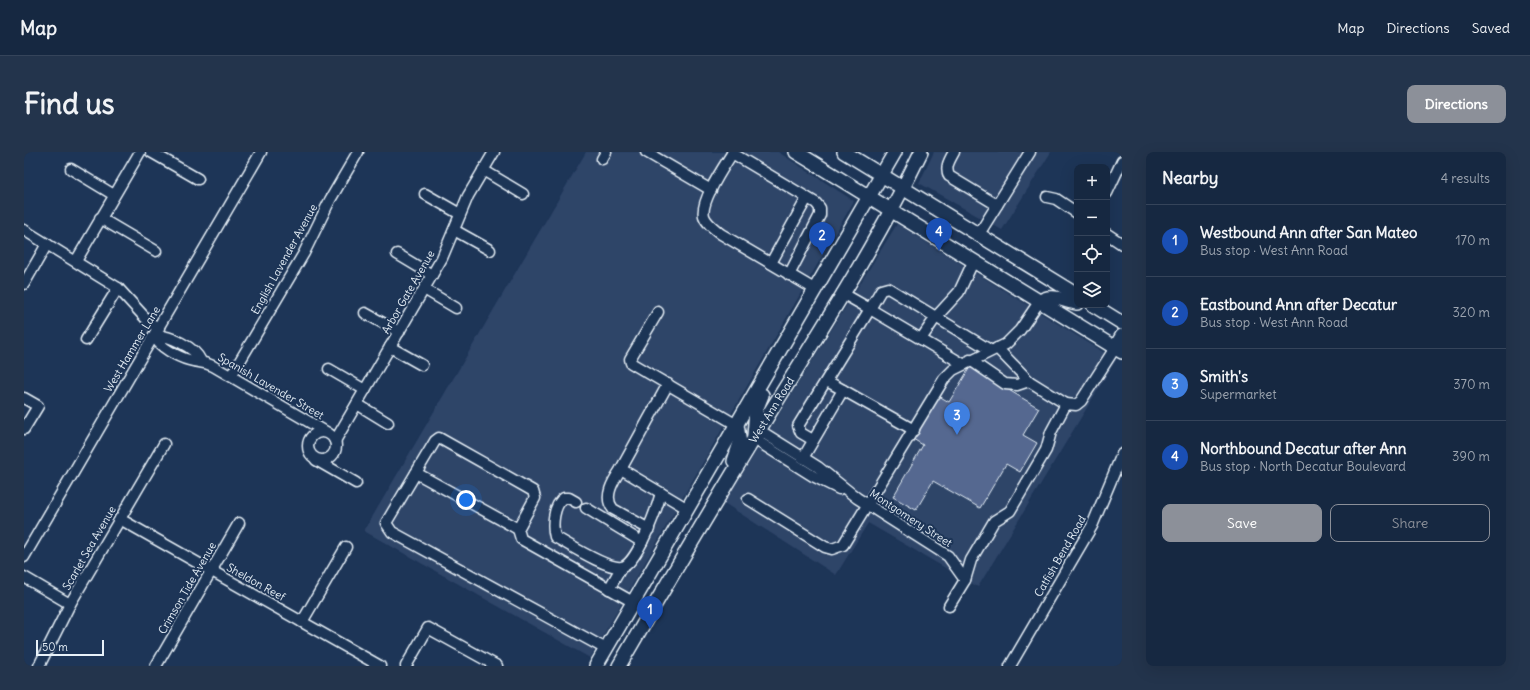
<!DOCTYPE html>
<html lang="en">
<head>
<meta charset="utf-8">
<style>
	body { margin:0; font-family:Delius,sans-serif; background:#23344c; color:#f1f3f6 }
	.controls { position:absolute; right:12px; top:12px; display:grid; overflow:hidden; border-radius:8px; box-shadow:0 4px 16px #0002 }
	.controls button { width:36px; height:36px; display:grid; place-items:center; padding:0; border:0; border-bottom:1px solid #35445a; background:#162841; color:#f1f3f6; font:20px sans-serif }
	.scale { position:absolute; left:12px; bottom:10px; width:68px; box-sizing:border-box; padding-left:4px; border:2px solid #e8f1f8; border-top:0; font-size:11px; line-height:14px; white-space:nowrap; color:#e8f1f8; -webkit-text-stroke:3px #1d3557; paint-order:stroke }
	.you { position:absolute; left:442px; top:348px; width:14px; height:14px; margin:-10px; border:3px solid #fff; border-radius:50%; background:#1a73e8; box-shadow:0 0 0 6px #1a73e833 }
	.badge { display:grid; place-items:center; width:26px; height:26px; border-radius:50%; background:#8c9099; color:#fff; font-size:13px; font-weight:700 }
	.pin { position:absolute; translate:-50% -33px; filter:drop-shadow(0 1px 2px #0008) }
	.pin::after { content:''; position:absolute; top:21px; width:14px; height:12px; background:inherit; clip-path:polygon(0 0,100% 0,50% 100%) }
	.list { margin:0; padding:0; list-style:none }
	h2 { display:flex; justify-content:space-between; align-items:center; height:52px; margin:0; padding:0 16px; font-size:17px }
	h2 small { font-size:13px; font-weight:400; color:#9ea6b1 }
	.list li { display:grid; grid-template-columns:26px 1fr auto; gap:12px; align-items:center; box-sizing:border-box; height:72px; padding:0 16px; border-top:1px solid #35445a }
	.list b { display:block; font-size:15px; white-space:nowrap }
	.list p { margin:0; font-size:13px; white-space:nowrap; color:#9ea6b1 }
	.list em { font-size:13px; font-style:normal; color:#9ea6b1 }
	.actions { display:flex; gap:8px; padding:12px 16px }
	.actions a { flex:1; padding:9px 0; border:1px solid #8c9099; border-radius:8px; text-align:center; font-size:14px; color:#8c9099 }
	.actions .main { background:#8c9099; color:#fff }
	.icon { flex:none; width:22px; height:22px; fill:none; stroke:currentColor; stroke-width:2; stroke-linecap:round; stroke-linejoin:round }
	.map { position:relative; flex:none; width:1098px; height:514px; overflow:hidden; border-radius:8px }
	header { display:flex; align-items:center; gap:24px; box-sizing:border-box; height:56px; padding:0 20px; background:#162841; border-bottom:1px solid #35445a }
	header strong { font-size:19px }
	nav { display:flex; gap:22px; margin-inline-start:auto; font-size:14px }
	.intro { display:flex; align-items:center; justify-content:space-between; box-sizing:border-box; height:96px; padding:0 24px }
	h1 { margin:0; font-size:28px }
	.button { padding:10px 18px; border-radius:8px; background:#8c9099; color:#fff; font-size:14px; font-weight:700 }
	main { display:flex; gap:24px; padding:0 24px }
	aside { flex:1; background:#162841; border-radius:8px; box-shadow:0 4px 16px #0002 }
	.map>svg:first-child { display:block }
	.built { fill:#2e4468 }
	.building { fill:#546890; stroke:#e8f1f8 }
	.lines { fill:none; stroke-linecap:round; stroke-linejoin:round }
	.minor-casing { stroke:#e8f1f8; stroke-width:13 }
	.major-casing { stroke:#e8f1f8; stroke-width:16 }
	.minor { stroke:#1d3557; stroke-width:10 }
	.major { stroke:#1d3557; stroke-width:13 }
	.labels { text-anchor:middle; stroke-width:4; stroke-linejoin:round; paint-order:stroke }
	.street-label { font-size:11px; fill:#e8f1f8; stroke:#1d3557 }
</style>
</head>
<body>
<header>
<strong>Map</strong>
<nav><a>Map</a><a>Directions</a><a>Saved</a></nav>
</header>
<div class="intro"><h1>Find us</h1><a class="button">Directions</a></div>
<main>
<div class="map">
<svg width="1098" height="514" viewBox="0 0 1098 514">
	<rect width="100%" height="100%" fill="#1d3557"/>
	<filter id="ink" filterUnits="userSpaceOnUse"><feTurbulence type="fractalNoise" baseFrequency=".025" numOctaves="2"/><feDisplacementMap in="SourceGraphic" scale="8" xChannelSelector="R" yChannelSelector="G"/><feConvolveMatrix kernelMatrix="1 2 1 2 8 2 1 2 1" color-interpolation-filters="sRGB"/></filter>
	<g filter="url(#ink)">
		<!-- built -->
		<g class="built">
			<polygon points="562,0 754,0 830,49 566,506 340,379"/>
			<polygon points="910,0 1027,0 978,78 895,31"/>
			<polygon points="873,72 1092,208 954,435 844,371 812,423 700,351"/>
		</g>
		<!-- building -->
		<polygon class="building" points="946,215 1015,256 999,283 1013,291 996,320 982,312 956,356 909,329 892,358 869,345 899,293 889,287 915,244 925,250"/>
		<g class="lines">
			<!-- minor casing -->
			<g class="minor-casing">
				<g id="minor">
					<polyline points="127,0 174,27"/>
					<polyline points="622,0 687,38"/>
					<path d="M 709,0 C 701,13 676,49 680,64 C 682,71 691,77 697,82 L 792,138"/>
					<path d="M 930,0 C 925,9 921,15 925,24 L 973,53"/>
					<polyline points="708,1 792,51 796,56 796,63 765,123"/>
					<polyline points="578,7 582,0"/>
					<polyline points="47,17 90,43"/>
					<polyline points="459,18 499,42"/>
					<polyline points="1083,41 1098,9"/>
					<polyline points="401,42 436,62"/>
					<polyline points="1023,45 1032,47 1053,61"/>
					<polyline points="76,66 132,99"/>
					<polyline points="0,78 94,136 126,171 135,176"/>
					<polyline points="430,78 466,98"/>
					<polyline points="955,82 1006,0"/>
					<polyline points="1083,82 1098,92"/>
					<polyline points="373,102 408,123"/>
					<polyline points="52,109 116,0"/>
					<polyline points="747,111 783,46"/>
					<polyline points="0,132 23,92"/>
					<polyline points="400,137 432,156"/>
					<polyline points="818,141 846,157 857,138 864,136 966,198"/>
					<polyline points="634,160 606,207 607,211 713,273"/>
					<polyline points="341,161 375,180"/>
					<polyline points="897,187 912,165 935,140 949,110"/>
					<polyline points="62,188 94,136"/>
					<polyline points="366,195 398,213"/>
					<polyline points="973,196 1005,229 1042,252"/>
					<polyline points="946,208 981,232 993,233 1005,229"/>
					<path d="M 177,209 C 171,195 144,182 130,184 C 135,195 154,205 165,208 C 176,211 179,209 189,214 L 304,281"/>
					<polyline points="305,217 341,238"/>
					<polyline points="207,224 280,101 306,48 334,0"/>
					<polyline points="644,232 597,317 664,357"/>
					<polyline points="819,238 890,278"/>
					<polyline points="0,246 14,254 0,277"/>
					<polyline points="333,252 364,271"/>
					<polyline points="735,278 794,315 833,346 924,404 941,428"/>
					<circle cx="298" cy="294" r="14"/>
					<polyline points="730,287 789,324 815,337"/>
					<polyline points="789,288 777,281 774,274 846,157 939,212"/>
					<polyline points="311,289 418,106 444,44 470,0"/>
					<polyline points="779,306 819,238 803,229"/>
					<polyline points="292,308 332,331"/>
					<path d="M 597,317 C 589,329 579,345 589,357 L 625,377"/>
					<polyline points="392,321 494,377"/>
					<polyline points="724,347 801,395 808,397 819,393 920,227 929,218 982,192 996,178 1015,150"/>
					<path d="M 552,350 L 545,346 L 540,346 C 529,353 528,374 531,385 C 544,392 584,418 598,415 C 613,412 633,356 637,341"/>
					<polyline points="562,356 618,390"/>
					<polyline points="96,367 356,514"/>
					<polyline points="0,405 237,0"/>
					<polyline points="0,425 46,452"/>
					<polyline points="585,437 597,416"/>
					<polyline points="925,454 941,428 947,408 970,369 986,359 1022,298 1027,280 1042,252 1052,253 1057,249 1091,196"/>
					<polyline points="278,470 322,395"/>
					<polyline points="582,497 368,380 362,371 411,289 415,286 509,339 511,346 494,377 497,387 609,450"/>
					<polyline points="15,514 46,452 140,292"/>
					<polyline points="132,514 215,371"/>
					<polyline points="382,514 404,476 473,514"/>
					<polyline points="986,514 1068,374 1098,302"/>
				</g>
			</g>
			<!-- major casing -->
			<g class="major-casing">
				<g id="major">
					<polyline points="772,0 1098,200"/>
					<polyline points="820,0 1053,143"/>
					<path d="M 1015,150 C 1026,141 1040,149 1053,151"/>
					<polyline points="1069,153 1098,171"/>
					<polyline points="1091,196 1098,184"/>
					<polyline points="730,284 732,258 738,243"/>
					<polyline points="710,309 716,291 713,273"/>
					<polyline points="572,514 871,0"/>
					<path id="s1" d="M 595,514 C 645,428 696,342 748,257 C 800,173 854,89 897,0"/>
				</g>
			</g>
			<!-- minor -->
			<use href="#minor" class="minor"/>
			<!-- major -->
			<use href="#major" class="major"/>
		</g>
	</g>
	<g class="labels">
		<!-- street labels -->
		<g class="street-label">
			<text transform="translate(260 107) rotate(-61)" y="4">English Lavender Avenue</text>
			<text transform="translate(384 140) rotate(-60)" y="4">Arbor Gate Avenue</text>
			<text transform="translate(108 197) rotate(-59)" y="4">West Hammer Lane</text>
			<text transform="translate(247 234) rotate(30)" y="4">Spanish Lavender Street</text>
			<text dy="4" stroke="none"><textPath href="#s1" startOffset="298">West Ann Road</textPath></text>
			<text transform="translate(887 366) rotate(33)" y="4">Montgomery Street</text>
			<text transform="translate(65 396) rotate(-60)" y="4">Scarlet Sea Avenue</text>
			<text transform="translate(1036 404) rotate(-60)" y="4">Catfish Bend Road</text>
			<text transform="translate(232 430) rotate(29)" y="4">Sheldon Reef</text>
			<text transform="translate(163 436) rotate(-60)" y="4">Crimson Tide Avenue</text>
		</g>
	</g>
</svg>
<div class="controls">
<button>+</button>
<button>−</button>
<button><svg class="icon" aria-label="locate" viewBox="0 0 24 24"><circle cx="12" cy="12" r="6"/><path d="M12 2v4M12 18v4M2 12h4M18 12h4"/></svg></button>
<button><svg class="icon" aria-label="layers" viewBox="0 0 24 24"><path d="M12 4l9 5-9 5-9-5zM3 14l9 5 9-5"/></svg></button>
</div>
<div class="scale">50 m</div>
<div class="you"></div>
<div class="pin badge" style="left:626px;top:477px;background:#1a4fb4">1</div>
<div class="pin badge" style="left:798px;top:103px;background:#1a4fb4">2</div>
<div class="pin badge" style="left:933px;top:283px;background:#3f7fe0">3</div>
<div class="pin badge" style="left:915px;top:99px;background:#1a4fb4">4</div>
</div>
<aside>
<h2>Nearby<small>4 results</small></h2>
<ul class="list">
<li><span class="badge" style="background:#1a4fb4">1</span><div><b>Westbound Ann after San Mateo</b><p>Bus stop · West Ann Road</p></div><em>170 m</em></li>
<li><span class="badge" style="background:#1a4fb4">2</span><div><b>Eastbound Ann after Decatur</b><p>Bus stop · West Ann Road</p></div><em>320 m</em></li>
<li><span class="badge" style="background:#3f7fe0">3</span><div><b>Smith's</b><p>Supermarket</p></div><em>370 m</em></li>
<li><span class="badge" style="background:#1a4fb4">4</span><div><b>Northbound Decatur after Ann</b><p>Bus stop · North Decatur Boulevard</p></div><em>390 m</em></li>
</ul>
<div class="actions"><a class="main">Save</a><a>Share</a></div>
</aside>
</main>
</body>
</html>
